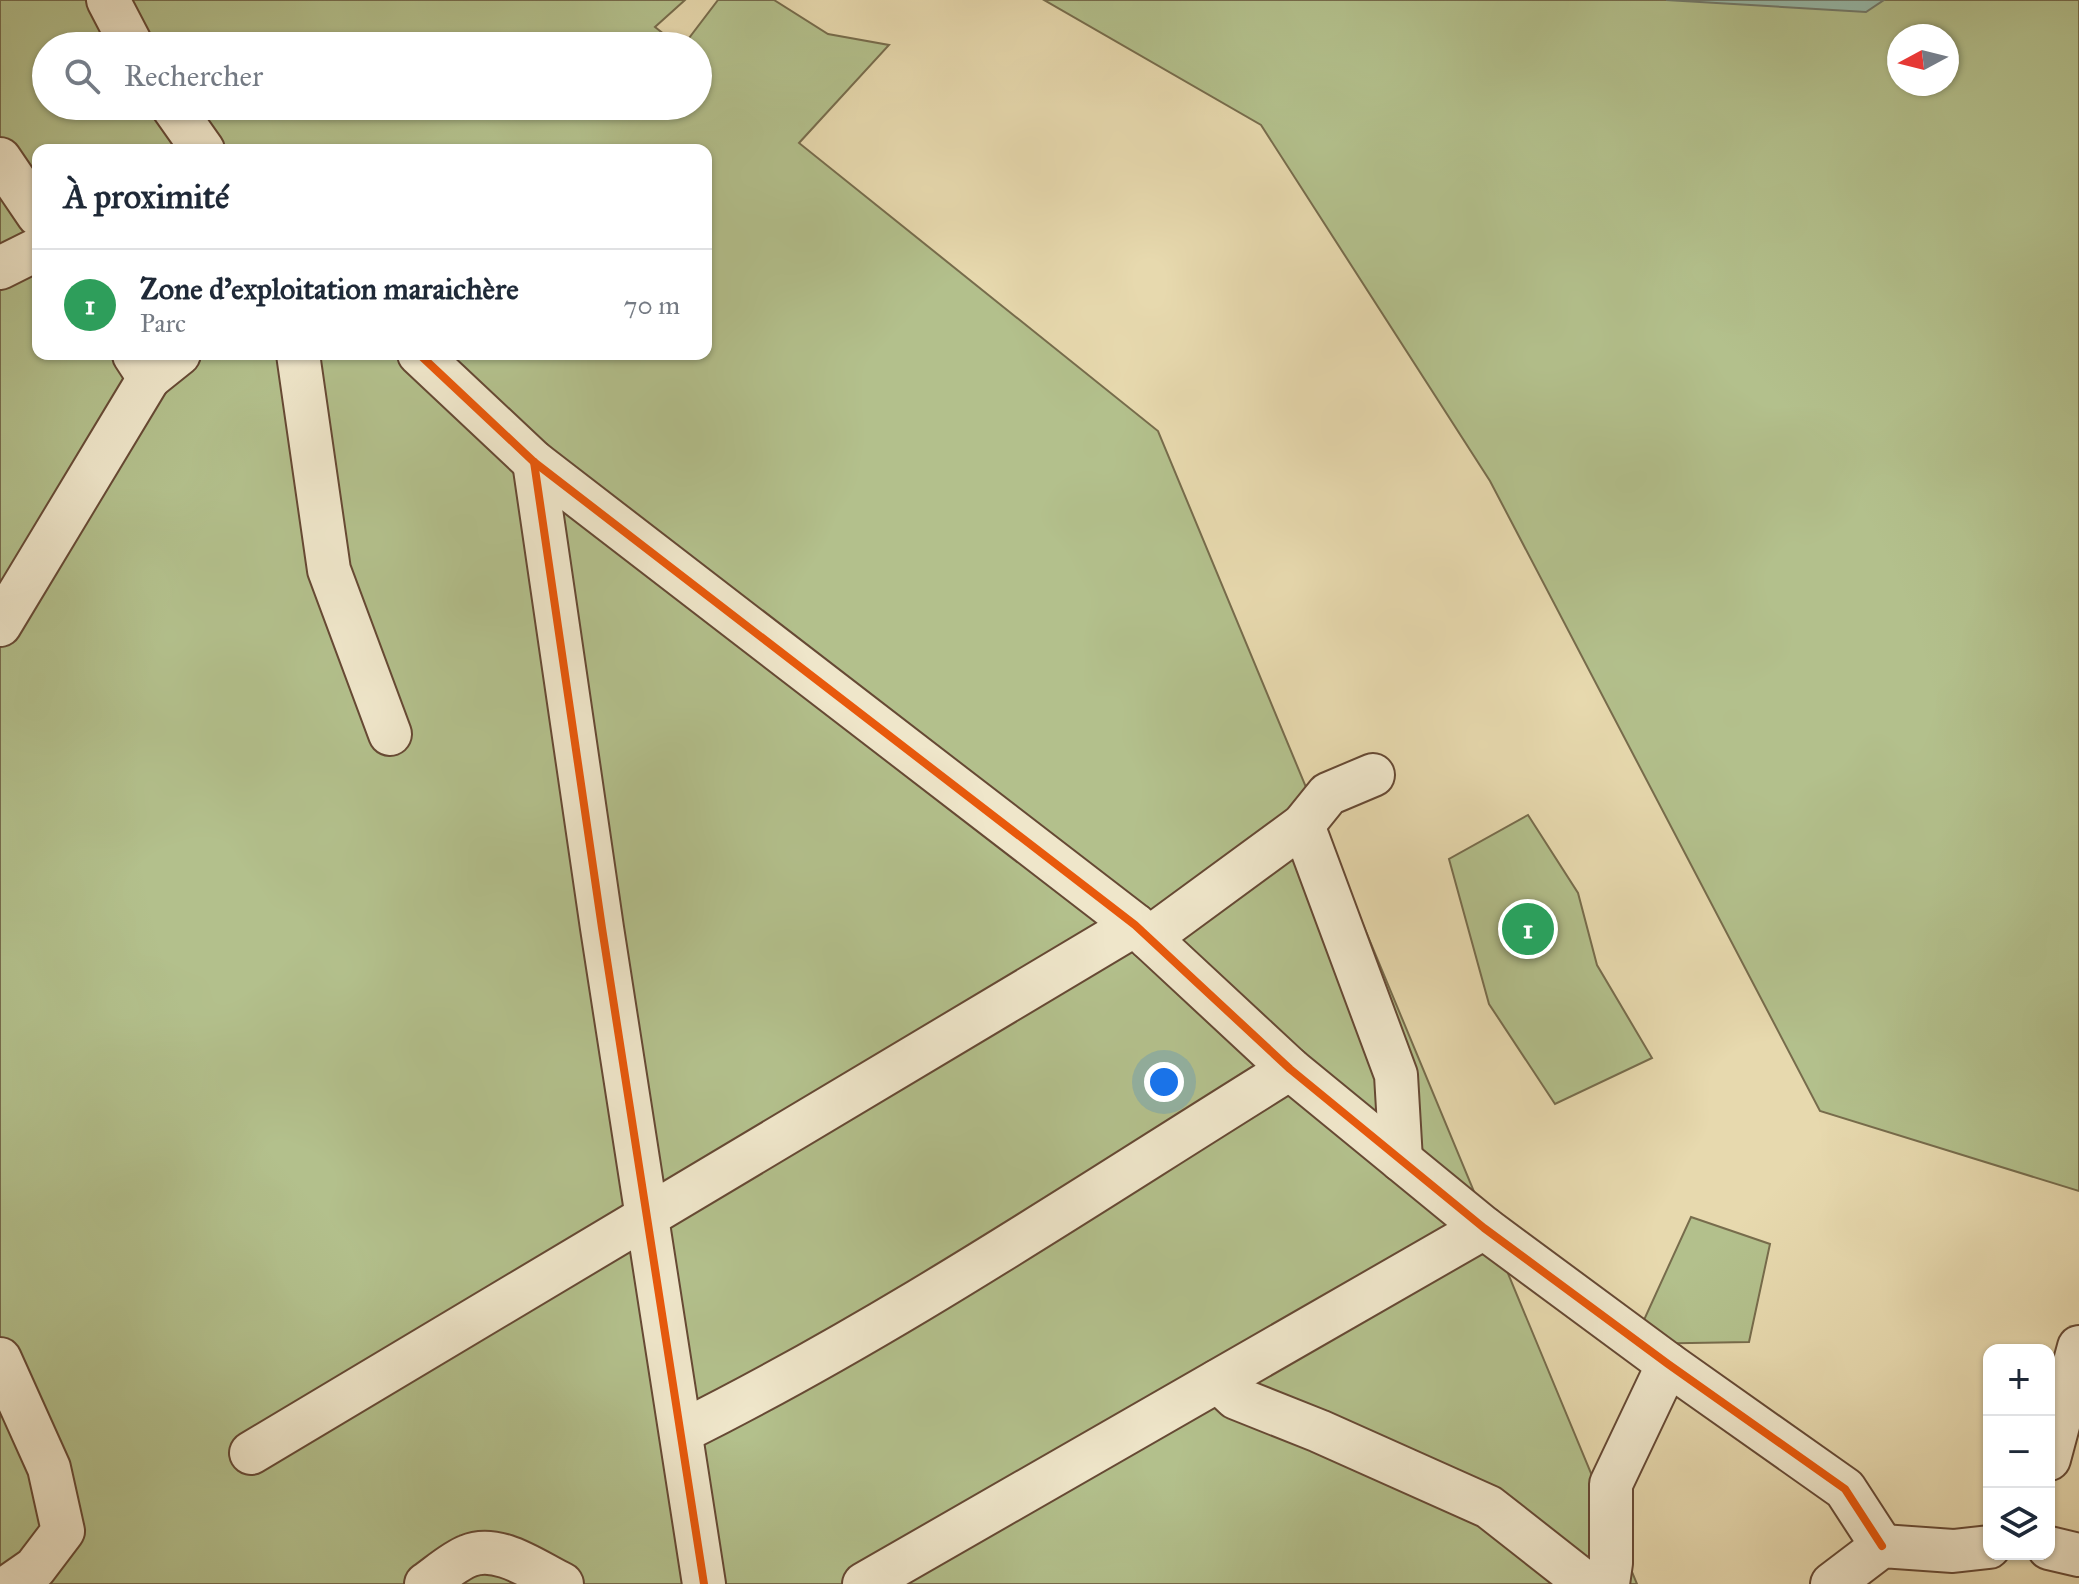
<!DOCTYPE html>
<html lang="fr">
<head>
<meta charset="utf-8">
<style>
	body { margin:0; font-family:"IM FELL Great Primer",serif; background:#f2f2f3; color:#1f2937 }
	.controls { position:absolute; right:24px; bottom:24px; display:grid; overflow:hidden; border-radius:16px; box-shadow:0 2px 6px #0004 }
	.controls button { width:72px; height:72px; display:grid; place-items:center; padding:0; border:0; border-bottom:2px solid #e0e1e3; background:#fff; color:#1f2937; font:40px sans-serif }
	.compass { position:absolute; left:1887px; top:24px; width:72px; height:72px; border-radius:50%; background:#fff; box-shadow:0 2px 6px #0004; rotate:263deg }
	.you { position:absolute; left:1164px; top:1082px; width:28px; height:28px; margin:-20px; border:6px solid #fff; border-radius:50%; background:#1a73e8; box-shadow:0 0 0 12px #1a73e833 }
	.badge { display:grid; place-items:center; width:52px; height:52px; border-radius:50%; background:#8f2418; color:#fff; font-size:26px; font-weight:700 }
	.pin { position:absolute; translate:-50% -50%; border:4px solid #fff; box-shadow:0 2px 8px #0006 }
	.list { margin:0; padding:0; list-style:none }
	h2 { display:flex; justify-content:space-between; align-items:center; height:104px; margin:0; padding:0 32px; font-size:34px }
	h2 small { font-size:26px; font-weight:400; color:#747a83 }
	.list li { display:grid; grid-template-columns:52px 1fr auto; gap:24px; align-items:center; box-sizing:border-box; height:112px; padding:0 32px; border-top:2px solid #e0e1e3 }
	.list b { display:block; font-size:30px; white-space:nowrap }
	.list p { margin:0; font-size:26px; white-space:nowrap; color:#747a83 }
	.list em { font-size:26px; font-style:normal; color:#747a83 }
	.icon { flex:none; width:44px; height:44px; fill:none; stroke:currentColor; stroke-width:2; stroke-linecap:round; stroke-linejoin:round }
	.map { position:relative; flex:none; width:2079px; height:1584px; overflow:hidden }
	.search { position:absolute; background:#fff; box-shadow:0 2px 6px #0004; left:32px; top:32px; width:680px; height:88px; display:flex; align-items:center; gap:20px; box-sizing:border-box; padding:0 28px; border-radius:44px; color:#747a83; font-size:30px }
	.panel { position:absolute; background:#fff; box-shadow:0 2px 6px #0004; left:32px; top:144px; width:680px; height:216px; border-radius:16px }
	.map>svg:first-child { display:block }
	.green { fill:#b3c08c; stroke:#776c4c; stroke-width:2; fill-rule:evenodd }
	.water { fill:#97baaa; stroke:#727a6b; stroke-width:2 }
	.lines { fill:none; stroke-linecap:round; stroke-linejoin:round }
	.minor-casing { stroke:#664934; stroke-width:46 }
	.minor { stroke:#efe6ca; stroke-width:42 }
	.cycleway-casing { stroke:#efe6ca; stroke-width:13 }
	.cycleway { stroke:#e8590c; stroke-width:8 }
</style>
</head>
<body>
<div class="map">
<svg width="2079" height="1584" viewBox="0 0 2079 1584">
	<rect width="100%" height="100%" fill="#e7d9ae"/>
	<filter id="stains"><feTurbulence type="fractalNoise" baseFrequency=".0025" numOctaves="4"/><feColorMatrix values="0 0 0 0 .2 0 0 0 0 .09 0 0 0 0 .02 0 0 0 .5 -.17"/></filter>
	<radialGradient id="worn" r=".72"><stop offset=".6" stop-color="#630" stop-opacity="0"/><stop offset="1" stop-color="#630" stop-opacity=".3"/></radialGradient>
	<!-- green -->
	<g class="green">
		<path d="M 0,0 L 685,0 L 655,27 L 679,46 L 46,46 L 46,106 L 698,106 L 698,46 L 683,46 L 718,0 L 774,0 L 828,34 L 889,45 L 799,143 L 1158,431 L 1637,1584 L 0,1584 ZM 38,150 L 706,150 L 706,354 L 38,354 Z"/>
		<path d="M 1044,0 L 2079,0 L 2079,1191 L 1820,1111 L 1490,481 L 1261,125 ZM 1899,36 L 1947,36 L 1947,84 L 1899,84 Z"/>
		<polygon points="1528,815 1578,893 1597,965 1652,1058 1555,1104 1489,1004 1449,859"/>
		<polygon points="1691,1217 1770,1244 1749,1342 1633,1344"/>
	</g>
	<!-- water -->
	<polygon class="water" points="1666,0 1884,0 1866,12"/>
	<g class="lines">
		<!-- minor casing -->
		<g class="minor-casing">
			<g id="minor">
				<polyline points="108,0 132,46"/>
				<polyline points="172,106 203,150"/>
				<polyline points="0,159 38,215"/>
				<polyline points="0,268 38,249"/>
				<polyline points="298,354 329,570 390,734"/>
				<polyline points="419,354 534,462 1135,925 1290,1069 1484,1228 1668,1364 1845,1489 1882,1546"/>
				<polyline points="134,355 149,378 179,354"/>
				<polyline points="534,462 602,928 704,1584"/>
				<polyline points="0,625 149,378"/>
				<polyline points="1303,825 1396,1075 1401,1160"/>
				<polyline points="1149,938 1303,825 1328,794 1373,775"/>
				<polyline points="0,1359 49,1468 63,1531 35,1568 12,1584"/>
				<polyline points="1218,1381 1236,1398 1319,1431 1489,1507 1587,1584"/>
				<path d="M 681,1432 C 892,1327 1090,1193 1290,1069"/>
				<polyline points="251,1453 1135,925"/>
				<polyline points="2049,1459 2079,1347"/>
				<polyline points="2049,1548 2079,1555"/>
				<path d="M 426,1584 C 439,1575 453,1562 468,1556 C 498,1543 535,1571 562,1584"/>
				<polyline points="864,1584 1484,1228"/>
				<polyline points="1608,1584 1611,1563 1611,1484 1668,1364"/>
				<polyline points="1832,1584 1882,1546 1953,1551 1989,1547"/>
			</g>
		</g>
		<!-- minor -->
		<use href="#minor" class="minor"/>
		<!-- cycleway casing -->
		<g class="cycleway-casing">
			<g id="cycleway">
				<polyline points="419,354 534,462 1135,925 1290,1069 1484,1228 1668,1364 1845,1489 1882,1546"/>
				<polyline points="534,462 602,928 704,1584"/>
			</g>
		</g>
		<!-- cycleway -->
		<use href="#cycleway" class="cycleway"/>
	</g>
	<rect width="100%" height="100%" filter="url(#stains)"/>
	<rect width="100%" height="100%" fill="url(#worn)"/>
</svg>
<div class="controls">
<button>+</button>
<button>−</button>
<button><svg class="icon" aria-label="layers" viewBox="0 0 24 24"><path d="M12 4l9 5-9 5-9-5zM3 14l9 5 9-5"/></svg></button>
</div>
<svg class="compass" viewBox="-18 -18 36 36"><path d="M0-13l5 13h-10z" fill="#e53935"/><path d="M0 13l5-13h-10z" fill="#747a83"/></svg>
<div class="you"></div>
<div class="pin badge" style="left:1528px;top:929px;background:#2e9e5b">1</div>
<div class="search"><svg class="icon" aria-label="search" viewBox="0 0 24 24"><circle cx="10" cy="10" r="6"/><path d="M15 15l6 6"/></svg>Rechercher</div>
<section class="panel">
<h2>À proximité<small></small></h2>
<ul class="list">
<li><span class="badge" style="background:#2e9e5b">1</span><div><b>Zone d'exploitation maraichère</b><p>Parc</p></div><em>70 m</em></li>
</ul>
</section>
</div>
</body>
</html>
